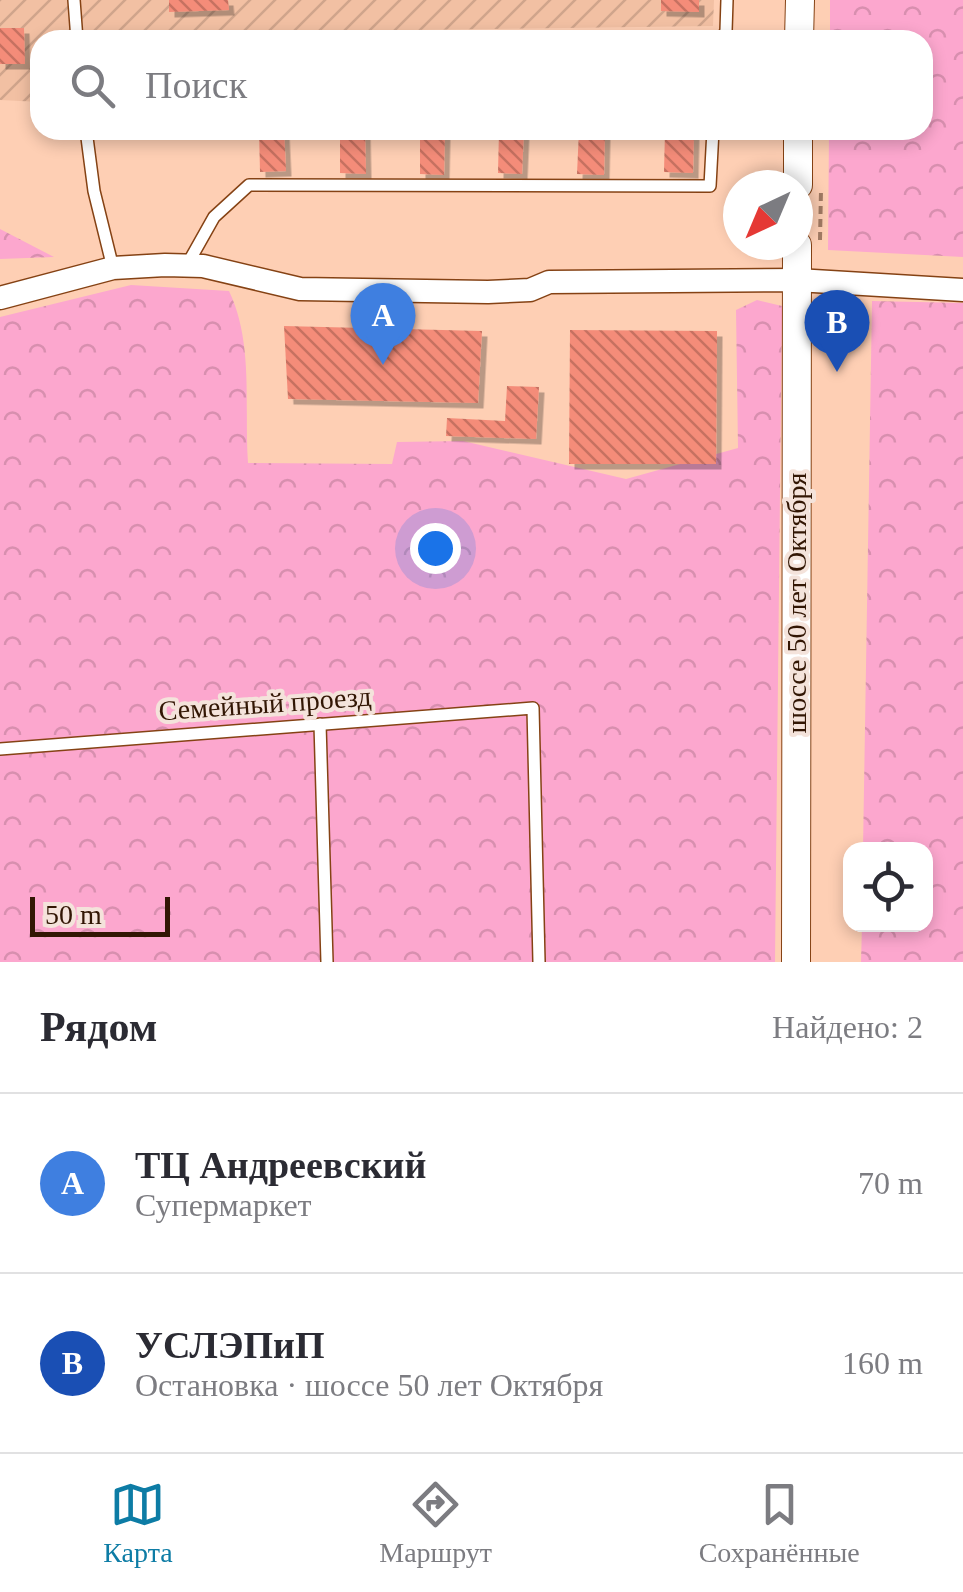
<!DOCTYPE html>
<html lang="ru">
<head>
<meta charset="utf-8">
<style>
	body { margin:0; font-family:Georgia,serif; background:#f7f7f7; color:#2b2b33 }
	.controls { position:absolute; right:30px; bottom:30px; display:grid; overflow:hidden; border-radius:20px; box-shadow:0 5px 15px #0003 }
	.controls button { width:90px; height:90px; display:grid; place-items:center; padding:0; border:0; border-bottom:2px solid #e1e1e2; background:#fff; color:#2b2b33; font:50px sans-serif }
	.compass { position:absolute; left:723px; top:170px; width:90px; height:90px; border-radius:50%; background:#fff; box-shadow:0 5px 15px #0003; rotate:224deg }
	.scale { position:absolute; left:30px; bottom:25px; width:140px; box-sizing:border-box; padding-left:10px; border:5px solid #321604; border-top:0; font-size:28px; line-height:35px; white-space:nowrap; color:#321604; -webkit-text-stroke:8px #f4e3db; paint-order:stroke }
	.you { position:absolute; left:435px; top:548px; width:35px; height:35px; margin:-25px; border:8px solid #fff; border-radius:50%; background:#1a73e8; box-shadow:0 0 0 15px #1a73e833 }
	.badge { display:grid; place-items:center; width:65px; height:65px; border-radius:50%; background:#0d7ca5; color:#fff; font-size:32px; font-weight:700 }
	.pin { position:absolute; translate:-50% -82px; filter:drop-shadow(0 2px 5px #0008) }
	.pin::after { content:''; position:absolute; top:52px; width:35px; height:30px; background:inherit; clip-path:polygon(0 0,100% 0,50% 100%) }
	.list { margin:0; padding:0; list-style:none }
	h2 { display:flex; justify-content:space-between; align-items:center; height:130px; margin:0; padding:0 40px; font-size:42px }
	h2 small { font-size:32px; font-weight:400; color:#7c7c81 }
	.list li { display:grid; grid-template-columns:65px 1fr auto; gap:30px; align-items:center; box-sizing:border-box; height:180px; padding:0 40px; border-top:2px solid #e1e1e2 }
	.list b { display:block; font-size:38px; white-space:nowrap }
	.list p { margin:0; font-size:32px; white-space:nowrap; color:#7c7c81 }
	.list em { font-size:32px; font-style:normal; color:#7c7c81 }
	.icon { flex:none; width:55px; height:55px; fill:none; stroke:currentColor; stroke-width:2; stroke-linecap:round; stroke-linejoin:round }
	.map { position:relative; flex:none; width:963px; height:962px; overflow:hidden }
	.search { position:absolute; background:#fff; box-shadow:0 5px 15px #0003; left:30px; right:30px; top:30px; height:110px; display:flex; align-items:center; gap:25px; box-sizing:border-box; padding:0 35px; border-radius:30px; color:#7c7c81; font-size:38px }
	.sheet { height:490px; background:#fff }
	nav { display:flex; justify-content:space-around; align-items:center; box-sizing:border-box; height:140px; border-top:2px solid #e1e1e2; background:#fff; font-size:28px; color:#7c7c81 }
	nav a { display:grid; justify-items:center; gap:5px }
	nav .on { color:#0d7ca5 }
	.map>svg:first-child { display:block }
	.industrial { fill:url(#industrial-furrows) }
	.forest { fill:url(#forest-crowns) }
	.building { fill:url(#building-back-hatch); filter:url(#shadow) }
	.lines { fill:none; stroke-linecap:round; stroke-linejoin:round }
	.service-casing { stroke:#854214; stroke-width:14 }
	.minor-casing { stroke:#854214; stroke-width:25 }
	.tertiary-casing { stroke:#854214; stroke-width:30 }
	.path { stroke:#a27b64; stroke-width:4; stroke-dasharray:8 5; stroke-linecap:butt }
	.service { stroke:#fff; stroke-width:11 }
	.minor { stroke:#fff; stroke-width:22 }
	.tertiary { stroke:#fff; stroke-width:28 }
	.labels { text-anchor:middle; stroke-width:8; stroke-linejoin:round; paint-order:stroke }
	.street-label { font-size:28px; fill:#321604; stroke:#f4e3db }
</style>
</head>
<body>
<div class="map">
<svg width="963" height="962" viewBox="0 0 963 962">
	<defs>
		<pattern id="industrial-furrows" width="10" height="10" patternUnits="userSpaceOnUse" patternTransform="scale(2.5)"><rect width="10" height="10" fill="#f2c0a3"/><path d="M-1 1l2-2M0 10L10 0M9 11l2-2" fill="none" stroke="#d0a48b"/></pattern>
		<pattern id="forest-crowns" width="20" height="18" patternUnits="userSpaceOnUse" patternTransform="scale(2.5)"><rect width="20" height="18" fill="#fca7ce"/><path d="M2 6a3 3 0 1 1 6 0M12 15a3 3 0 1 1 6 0" fill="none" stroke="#d88faf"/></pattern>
		<pattern id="building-back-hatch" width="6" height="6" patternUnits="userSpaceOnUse" patternTransform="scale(2.5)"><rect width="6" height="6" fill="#f48c79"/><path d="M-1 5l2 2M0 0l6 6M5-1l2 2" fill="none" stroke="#c67161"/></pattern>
		<filter id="shadow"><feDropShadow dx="5.5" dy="5.5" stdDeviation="0" flood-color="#0004"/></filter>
	</defs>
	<rect width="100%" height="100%" fill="#fecfb4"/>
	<!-- industrial -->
	<polygon class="industrial" points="0,0 714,0 713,26 109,34 104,40 40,40 40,102 0,100"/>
	<!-- forest -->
	<g class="forest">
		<polygon points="830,0 963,0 963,257 828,250 829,130 923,130 923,40 830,40"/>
		<polygon points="0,229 54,257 0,259"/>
		<path d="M 131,285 L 229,291 C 254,343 244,407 248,463 L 392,464 L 397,442 L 463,441 L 626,479 L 738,448 L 736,310 L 757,300 L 782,306 L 775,962 L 0,962 L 0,317 Z"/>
		<polygon points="872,301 963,303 963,962 861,962 862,925 926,924 926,849 863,849"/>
	</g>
	<!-- building -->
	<g class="building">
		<polygon points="169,0 228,0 229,10 169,12"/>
		<polygon points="661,0 699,0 699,12 661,11"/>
		<polygon points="0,28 24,28 25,64 0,64"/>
		<polygon points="259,130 284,130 286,171 260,172"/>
		<polygon points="340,130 365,130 366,174 340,173"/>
		<polygon points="420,130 445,130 444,175 420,174"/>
		<polygon points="499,130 524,130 522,174 498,173"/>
		<polygon points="579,130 605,130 604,175 577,174"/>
		<polygon points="665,130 694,130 693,173 664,172"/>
		<polygon points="284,326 482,331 478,403 288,399"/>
		<polygon points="570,330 717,331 716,464 569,464"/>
		<polygon points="507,386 539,387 536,439 446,436 447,418 505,421"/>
	</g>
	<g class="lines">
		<!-- service casing -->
		<g class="service-casing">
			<g id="service">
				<polyline points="74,0 77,40"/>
				<polyline points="721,40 726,31 727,0"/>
				<polyline points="86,130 94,191 113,268"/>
				<polyline points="187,265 214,217 249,185 710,186 713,130"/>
				<polyline points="320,724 327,962"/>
				<polyline points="0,749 533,708 539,962"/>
			</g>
		</g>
		<!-- minor casing -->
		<g class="minor-casing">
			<polyline id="minor" points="0,298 113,268 165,265 203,266 300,289 488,292 530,290 549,282 797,280 963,290"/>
		</g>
		<!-- tertiary casing -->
		<g class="tertiary-casing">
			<g id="tertiary">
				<polyline points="799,40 800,0"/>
				<polyline points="798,185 798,130"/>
				<polyline points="796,962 797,245"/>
			</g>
		</g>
		<!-- path -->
		<polyline class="path" points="820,240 821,190"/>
		<!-- service -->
		<use href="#service" class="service"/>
		<!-- minor -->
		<use href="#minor" class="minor"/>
		<!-- tertiary -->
		<use href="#tertiary" class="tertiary"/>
	</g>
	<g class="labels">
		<!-- street labels -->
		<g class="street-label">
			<text transform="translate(796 603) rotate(-90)" y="10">шоссе 50 лет Октября</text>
			<text transform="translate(265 703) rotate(-4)" y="10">Семейный проезд</text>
		</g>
	</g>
</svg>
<div class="controls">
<button><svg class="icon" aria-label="locate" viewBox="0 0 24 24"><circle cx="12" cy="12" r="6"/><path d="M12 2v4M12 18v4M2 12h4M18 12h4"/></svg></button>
</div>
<svg class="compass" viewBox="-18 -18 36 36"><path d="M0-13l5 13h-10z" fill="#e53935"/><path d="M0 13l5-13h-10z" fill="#7c7c81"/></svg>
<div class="scale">50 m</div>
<div class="you"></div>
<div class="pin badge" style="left:383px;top:365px;background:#3f7fe0">A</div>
<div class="pin badge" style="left:837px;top:372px;background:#1a4fb4">B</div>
<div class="search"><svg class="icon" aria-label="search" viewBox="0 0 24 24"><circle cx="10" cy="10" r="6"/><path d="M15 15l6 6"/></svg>Поиск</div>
</div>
<section class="sheet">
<h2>Рядом<small>Найдено: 2</small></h2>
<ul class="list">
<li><span class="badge" style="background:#3f7fe0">A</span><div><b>ТЦ Андреевский</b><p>Супермаркет</p></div><em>70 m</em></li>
<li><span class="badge" style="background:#1a4fb4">B</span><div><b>УСЛЭПиП</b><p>Остановка · шоссе 50 лет Октября</p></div><em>160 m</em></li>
</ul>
</section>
<nav>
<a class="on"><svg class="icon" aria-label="map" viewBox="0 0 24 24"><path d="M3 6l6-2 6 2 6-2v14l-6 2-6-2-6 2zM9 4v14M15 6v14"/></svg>Карта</a>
<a><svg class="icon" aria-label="directions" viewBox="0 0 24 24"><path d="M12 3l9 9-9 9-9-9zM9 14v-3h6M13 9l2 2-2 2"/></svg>Маршрут</a>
<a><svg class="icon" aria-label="saved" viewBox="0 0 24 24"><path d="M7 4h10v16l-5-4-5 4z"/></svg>Сохранённые</a>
</nav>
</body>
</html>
